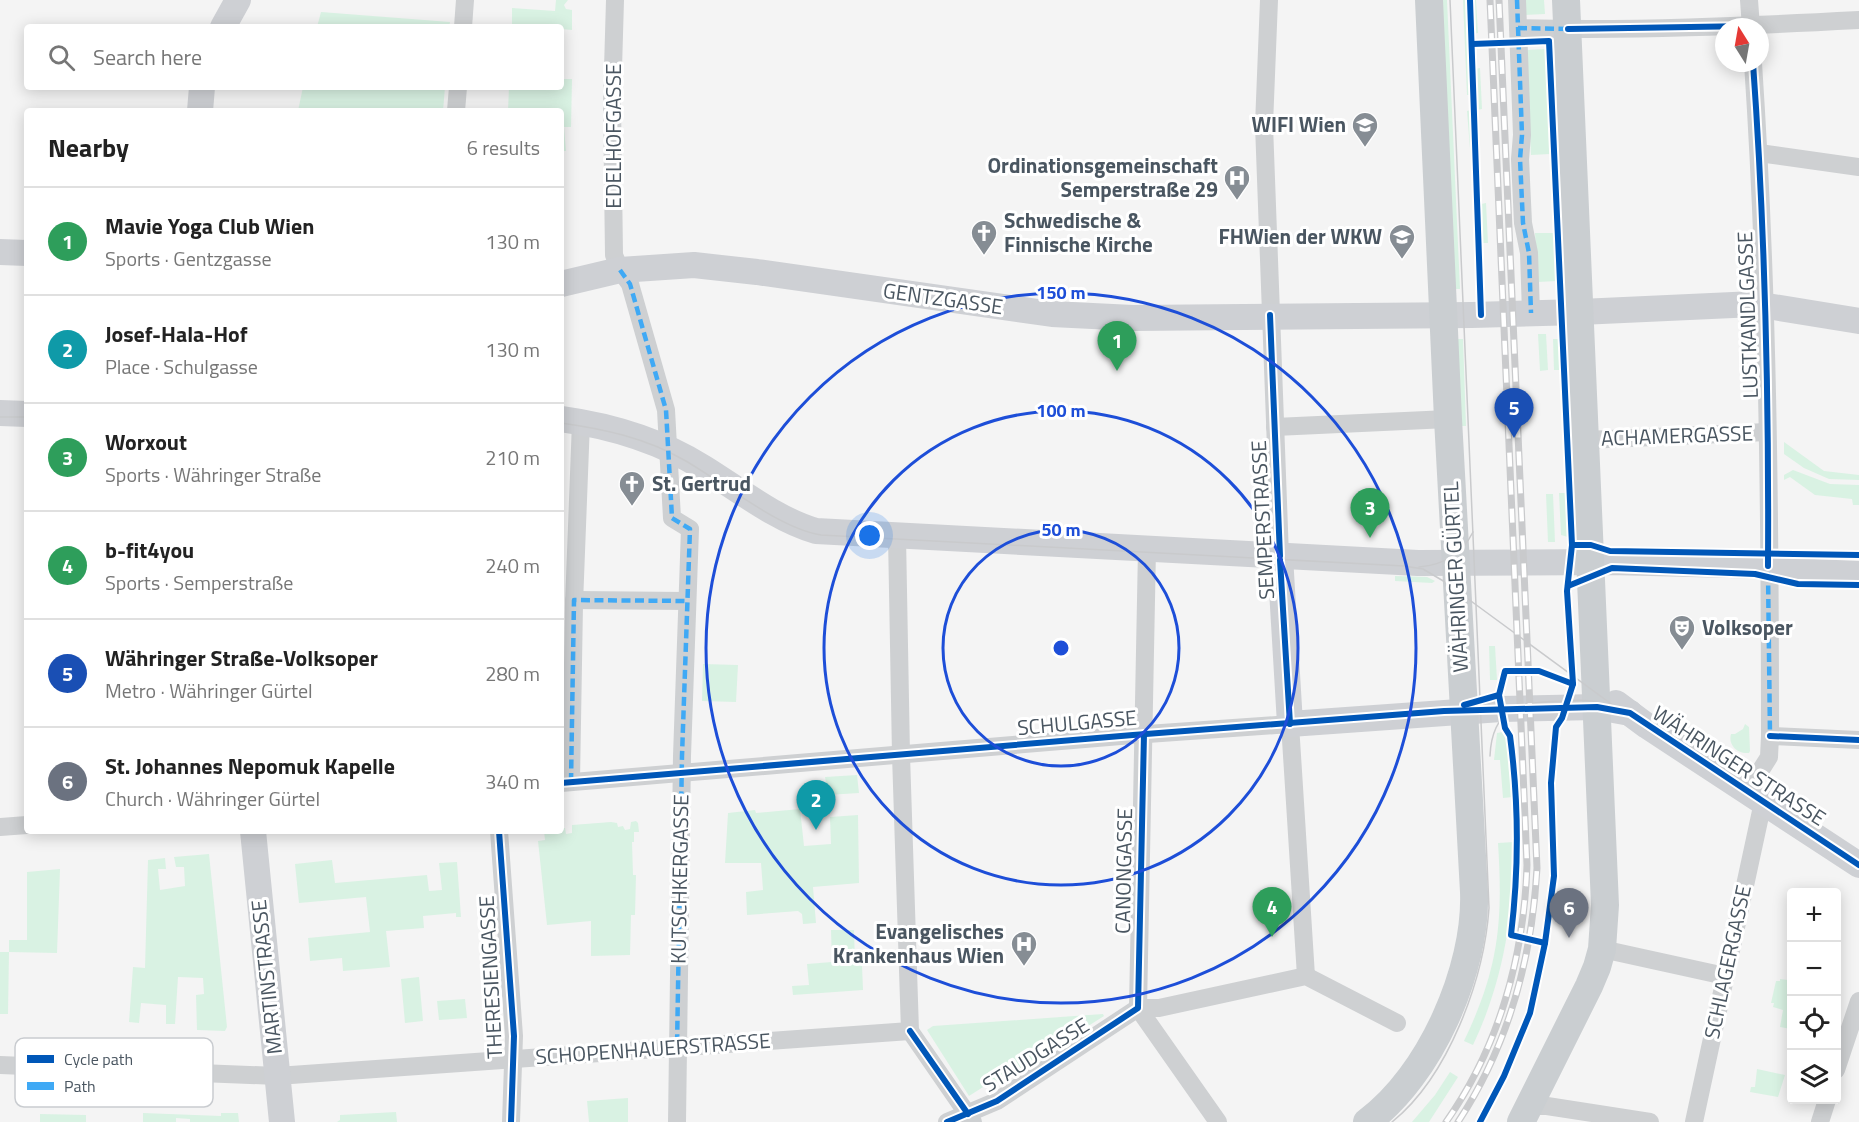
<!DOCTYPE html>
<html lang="en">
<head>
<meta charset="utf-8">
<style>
	body { margin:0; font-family:"Titillium Web",sans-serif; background:#f2f2f2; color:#222 }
	.controls { position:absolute; right:18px; bottom:18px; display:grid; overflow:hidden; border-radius:6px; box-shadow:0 3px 15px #0003 }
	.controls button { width:54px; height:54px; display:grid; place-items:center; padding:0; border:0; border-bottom:2px solid #e0e0e0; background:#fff; color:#222; font:30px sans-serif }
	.compass { position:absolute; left:1715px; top:18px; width:54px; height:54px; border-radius:50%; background:#fff; box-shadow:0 3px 15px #0003; rotate:349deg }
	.you { position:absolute; left:870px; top:536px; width:21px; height:21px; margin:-15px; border:4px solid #fff; border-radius:50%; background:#1a73e8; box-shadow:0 0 0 9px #1a73e833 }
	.badge { display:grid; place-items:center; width:39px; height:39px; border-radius:50%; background:#b45309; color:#fff; font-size:20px; font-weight:700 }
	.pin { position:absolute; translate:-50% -50px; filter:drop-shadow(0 2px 3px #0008) }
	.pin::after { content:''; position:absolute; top:32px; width:21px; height:18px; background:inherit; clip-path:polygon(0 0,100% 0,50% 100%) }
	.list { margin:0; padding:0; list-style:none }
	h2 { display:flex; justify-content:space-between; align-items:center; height:78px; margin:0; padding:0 24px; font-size:26px }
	h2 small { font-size:20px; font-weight:400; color:#767676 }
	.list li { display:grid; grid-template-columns:39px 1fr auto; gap:18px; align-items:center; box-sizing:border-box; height:108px; padding:0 24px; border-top:2px solid #e0e0e0 }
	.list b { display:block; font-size:22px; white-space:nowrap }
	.list p { margin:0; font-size:20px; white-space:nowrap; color:#767676 }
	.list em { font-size:20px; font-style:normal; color:#767676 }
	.icon { flex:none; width:33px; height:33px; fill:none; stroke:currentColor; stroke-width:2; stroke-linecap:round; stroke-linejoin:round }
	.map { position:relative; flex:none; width:1859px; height:1122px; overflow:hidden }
	.search { position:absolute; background:#fff; box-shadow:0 3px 15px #0003; left:24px; top:24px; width:540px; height:66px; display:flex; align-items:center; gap:15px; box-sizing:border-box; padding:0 21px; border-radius:6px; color:#767676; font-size:22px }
	.panel { position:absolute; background:#fff; box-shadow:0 3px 15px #0003; left:24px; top:108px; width:540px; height:726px; border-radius:6px }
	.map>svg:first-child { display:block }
	.green { fill:#d9f2e3 }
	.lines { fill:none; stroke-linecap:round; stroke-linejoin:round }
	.street { stroke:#ced0d2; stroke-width:18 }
	.secondary { stroke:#ced0d4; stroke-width:26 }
	.primary { stroke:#caced1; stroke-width:28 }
	.tram { stroke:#c9cacc; stroke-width:1.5 }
	.rail-casing { stroke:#c9cacc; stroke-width:7 }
	.rail { stroke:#fff; stroke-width:4.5; stroke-dasharray:14; stroke-linecap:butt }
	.quiet { stroke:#3fa9f5; stroke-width:4.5; stroke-dasharray:9 4.5; stroke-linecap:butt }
	.cycleway-casing { stroke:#fff; stroke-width:10 }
	.cycleway { stroke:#0057b8; stroke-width:6 }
	.ring { fill:none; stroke:#1d4ed8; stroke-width:3 }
	.labels { text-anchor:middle; stroke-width:6; stroke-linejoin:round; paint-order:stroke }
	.poi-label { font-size:21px; font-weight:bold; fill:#4a5661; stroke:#fff; text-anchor:end }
	.street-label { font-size:21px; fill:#4a5661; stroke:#fff }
	.key { fill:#fff; stroke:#c9ccd0; stroke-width:1.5 }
	.key-label { font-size:16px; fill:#4a5661 }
	.centre { fill:#1d4ed8; stroke:#fff; stroke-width:3 }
	.ring-label { font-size:18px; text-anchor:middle; font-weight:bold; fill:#1d4ed8; stroke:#fff; stroke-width:6; stroke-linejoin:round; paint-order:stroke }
</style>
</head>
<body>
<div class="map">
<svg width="1859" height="1122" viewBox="0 0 1859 1122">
	<rect width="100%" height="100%" fill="#f4f4f4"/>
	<!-- green -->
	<g class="green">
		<polygon points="556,0 568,0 564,5 566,9 572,10 572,30 561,29 561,27 512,27 512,8 555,11"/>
		<polygon points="1442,0 1447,0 1460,289 1455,289"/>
		<polygon points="1463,0 1467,0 1472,95 1467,95"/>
		<polygon points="1472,0 1476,0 1478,33 1473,34"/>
		<polygon points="1524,0 1544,0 1545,14 1524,15"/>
		<polygon points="321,12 450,22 449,27 317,27"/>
		<polygon points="1546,49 1551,152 1550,154 1531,155 1526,50"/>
		<polygon points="1480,68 1482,109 1477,110 1475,69"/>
		<polygon points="561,79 572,79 571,127 564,127 566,151 563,151 563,155 561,156 561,111 508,111 509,87 561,87"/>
		<polygon points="303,87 445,87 443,111 298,111"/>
		<polygon points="1471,110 1474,161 1471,161 1467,111"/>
		<polygon points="1486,203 1488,243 1483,243 1481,204"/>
		<polygon points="1535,233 1554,233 1557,281 1538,282"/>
		<polygon points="1538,334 1546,334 1548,370 1540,371"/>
		<polygon points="1457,339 1463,339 1466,426 1460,426"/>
		<polygon points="1553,339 1559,339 1560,370 1554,370"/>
		<polygon points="1784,442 1824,471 1859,475 1859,480 1829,479 1804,468 1784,454"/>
		<polygon points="1793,470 1830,484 1859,485 1859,505 1853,505 1852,499 1815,495 1790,477 1784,480 1784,475"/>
		<polygon points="1559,493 1566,493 1568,537 1561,535"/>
		<polygon points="1546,494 1553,494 1555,542 1548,542"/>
		<polygon points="1395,576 1427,577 1435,581 1432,583 1395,581"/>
		<polygon points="1489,646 1495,646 1497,680 1490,680"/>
		<polygon points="703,664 738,665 736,702 702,701"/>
		<path d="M 1745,724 L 1749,727 L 1750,751 L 1749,753 C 1737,754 1728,745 1731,734 L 1735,734 L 1743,729 Z"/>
		<polygon points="1503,732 1508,736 1513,797 1503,798 1500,760 1494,760 1497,733"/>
		<polygon points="857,775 859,793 828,795 825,777"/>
		<polygon points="800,809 804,846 831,844 830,817 858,815 859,883 813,887 816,923 803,924 802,914 798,911 747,915 746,892 763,890 761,863 725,863 728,813 755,810 756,813"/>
		<polygon points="636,821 638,823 639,832 634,832 634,842 632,842 633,875 636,875 635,915 631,915 630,955 591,956 591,921 547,925 538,841 545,840 544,831 561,831 561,828 565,828 566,834 572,833 572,825 611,822 617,823 618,827 623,826 625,830 630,829 631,822"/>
		<path d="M 1514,842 C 1514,912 1504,980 1473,1045 L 1464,1041 C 1499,968 1503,922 1498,843 Z"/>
		<polygon points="209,854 227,1027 225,1031 197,1030 196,995 204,994 203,978 178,977 175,1024 166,1024 166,1005 141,1003 139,1023 129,1022 133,967 145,968 148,860 165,858 166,869 158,869 160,890 185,886 184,867 176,867 174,857"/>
		<polygon points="332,860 335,883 427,875 429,891 442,890 439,863 457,862 461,917 456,917 456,913 423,916 424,928 386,931 390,967 343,971 342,958 310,961 308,938 370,932 366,897 299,903 295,864"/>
		<polygon points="60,869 57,953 9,952 8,1014 0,1014 0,952 9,952 9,940 27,940 27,872"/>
		<polygon points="831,930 854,930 855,965 862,965 863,990 793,995 792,986 809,985 807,964 832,962"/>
		<polygon points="1791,967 1792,1029 1791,1029 1780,1027 1783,1010 1773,1007 1774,1003 1771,1003 1776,981 1780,981 1780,979 1788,980"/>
		<polygon points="419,977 423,1021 405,1023 401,979"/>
		<polygon points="465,999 467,1018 439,1020 437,1001"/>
		<polygon points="1103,1014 1104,1016 998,1083 991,1082 969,1096 927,1030 933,1026"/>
		<polygon points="1757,1069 1785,1075 1778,1097 1750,1092 1751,1087 1755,1087"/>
		<polygon points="1450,1072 1458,1077 1429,1122 1412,1122 1435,1095"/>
		<polygon points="628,1098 628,1122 589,1122 587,1101"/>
		<polygon points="396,1112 397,1122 337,1122 340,1120 340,1115"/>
		<polygon points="143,1113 221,1116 221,1113 238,1113 239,1122 190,1122 190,1119 176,1118 176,1122 143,1122"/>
		<polygon points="40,1114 86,1115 86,1122 40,1122"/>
	</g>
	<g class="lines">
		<!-- street -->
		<g class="street">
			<polyline points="615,0 612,103 614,255 620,270 630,284 666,410 672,518 690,529 682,756 677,1122"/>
			<polyline points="1269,0 1264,125 1280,556"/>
			<polyline points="1517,0 1522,135 1520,159 1523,223 1529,253 1531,313"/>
			<polyline points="1749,0 1751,27"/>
			<polyline points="463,27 465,0"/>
			<path d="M 1518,28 C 1632,31 1745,26 1859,20"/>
			<polyline points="456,111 458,87"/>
			<polyline points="1759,153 1859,167"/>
			<polyline points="1275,427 1448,419"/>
			<polyline points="1586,440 1767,432"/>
			<polyline points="897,536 901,755 910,1031 973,1122"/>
			<polyline points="1147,549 1138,1008 1218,1122"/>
			<polyline points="574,600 687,601"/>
			<polyline points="1770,736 1859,740"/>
			<polyline points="571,782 574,604 581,422"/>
			<polyline points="561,783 1133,735 1290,724 1306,976"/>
			<path d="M 1747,792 L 1769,757 L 1770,736 C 1770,512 1768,287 1753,63"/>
			<polyline points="0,827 27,825"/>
			<polyline points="499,831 514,1036 511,1122"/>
			<polyline points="1602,949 1725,976"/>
			<polyline points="1138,1008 1159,1008 1306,976 1397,1023"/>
			<polyline points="0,1065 277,1076 910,1031"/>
			<polyline points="1836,1070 1859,1001"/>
			<polyline points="1529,1106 1547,1106 1650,1122"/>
			<polyline points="947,1122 997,1101 1138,1008"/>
			<polyline points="1694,1122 1763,802"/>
			<polyline points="1820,1122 1827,1100"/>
		</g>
		<!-- secondary -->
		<g class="secondary">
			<polyline points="223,27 238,0"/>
			<polyline points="200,111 202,87"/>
			<polyline points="0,252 27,253"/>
			<polyline points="561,284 620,270 694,265 757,272 1052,314 1133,318 1472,315 1580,312 1755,304 1859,321"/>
			<polyline points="0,413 27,414"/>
			<path d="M 561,419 C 612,426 659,440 704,468 C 738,489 777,520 816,531 L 1418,563 L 1611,562 L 1768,566 L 1791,571 L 1859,574"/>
			<polyline points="1280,556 1290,724 1501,709 1597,707 1630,713"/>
			<polyline points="1616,703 1647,726 1859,865"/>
			<polyline points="253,831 282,1122"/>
		</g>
		<!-- primary -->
		<g class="primary">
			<path d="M 1367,1122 C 1430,1076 1477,969 1474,892 L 1448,419 L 1429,0"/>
			<polyline points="1521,1122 1589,986 1597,967 1602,949 1605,905 1566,0"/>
		</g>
		<!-- tram -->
		<g class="tram">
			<polyline points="0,417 27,417"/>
			<path d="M 561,423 C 604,429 646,438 684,460 C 723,482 778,528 821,535 L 1404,566 L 1423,569 L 1445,582 L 1644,728 L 1859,869"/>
			<path d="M 1419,567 C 1444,565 1462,554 1473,532"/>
			<path d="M 1490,756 C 1492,706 1522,702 1564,701 C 1578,700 1593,699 1606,705"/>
			<path d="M 1392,1122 C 1449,1076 1484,979 1489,908 L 1450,0"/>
		</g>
		<!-- rail casing -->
		<g class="rail-casing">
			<g id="rail">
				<path d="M 1446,1122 C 1499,1047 1524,957 1527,865 L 1490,0"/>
				<path d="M 1458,1122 C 1508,1046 1532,959 1537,868 L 1499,0"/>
			</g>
		</g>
		<!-- rail -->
		<use href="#rail" class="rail"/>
		<!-- quiet -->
		<g class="quiet">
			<polyline points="1517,0 1522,135 1520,159 1523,223 1529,253 1531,313"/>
			<polyline points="1518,28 1568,29"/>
			<polyline points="620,270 630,284 666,410 672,518 690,529 682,756 677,1047"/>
			<polyline points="1768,572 1770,736"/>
			<polyline points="571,782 574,600 687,601"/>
		</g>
		<!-- cycleway casing -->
		<g class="cycleway-casing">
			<g id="cycleway">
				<polyline points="1470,0 1481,315"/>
				<polyline points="1568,29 1751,26"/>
				<polyline points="1472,44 1549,41 1572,545 1567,591 1573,684 1562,718 1556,727 1551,783 1554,876 1545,943 1530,1013 1504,1076 1480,1122"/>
				<path d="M 1753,63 C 1765,230 1769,399 1768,566"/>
				<polyline points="1270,315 1280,556"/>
				<polyline points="1572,545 1591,545 1610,551 1859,555"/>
				<polyline points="1280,560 1290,724"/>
				<polyline points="1568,586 1612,568 1755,574 1798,584 1859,585"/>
				<path d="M 1499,695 L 1505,728 L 1510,736 C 1519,803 1519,869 1511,935 L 1545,943"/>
				<polyline points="1464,705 1499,695 1505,671 1539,671 1573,684"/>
				<polyline points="1770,736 1859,740"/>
				<polyline points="561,783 1133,735 1444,711 1597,707 1630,713 1859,865"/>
				<polyline points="499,831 514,1036 511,1122"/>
				<polyline points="910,1031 968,1114"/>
				<polyline points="947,1122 997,1101 1138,1008 1144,734"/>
			</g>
		</g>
		<!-- cycleway -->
		<use href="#cycleway" class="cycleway"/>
	</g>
	<!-- distance rings -->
	<g class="ring">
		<circle cx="1061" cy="648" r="118"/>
		<circle cx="1061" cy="648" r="237"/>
		<circle cx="1061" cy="648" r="355"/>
	</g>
	<!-- icons -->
	<defs>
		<g id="university-pin" transform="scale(1.35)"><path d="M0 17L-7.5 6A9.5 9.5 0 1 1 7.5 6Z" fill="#868d94" stroke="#fff"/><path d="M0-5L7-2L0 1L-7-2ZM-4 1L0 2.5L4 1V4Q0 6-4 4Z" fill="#fff"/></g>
		<g id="hospital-pin" transform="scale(1.35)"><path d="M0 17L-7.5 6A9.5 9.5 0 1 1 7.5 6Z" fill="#868d94" stroke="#fff"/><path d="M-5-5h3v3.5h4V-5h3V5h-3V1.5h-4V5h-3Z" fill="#fff"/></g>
		<g id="church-pin" transform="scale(1.35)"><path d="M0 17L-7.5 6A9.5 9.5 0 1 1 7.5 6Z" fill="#868d94" stroke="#fff"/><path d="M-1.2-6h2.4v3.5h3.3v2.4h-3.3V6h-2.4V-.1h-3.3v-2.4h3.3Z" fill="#fff"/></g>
		<g id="theatre-pin" transform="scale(1.35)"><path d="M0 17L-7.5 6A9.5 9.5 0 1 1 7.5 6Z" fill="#868d94" stroke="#fff"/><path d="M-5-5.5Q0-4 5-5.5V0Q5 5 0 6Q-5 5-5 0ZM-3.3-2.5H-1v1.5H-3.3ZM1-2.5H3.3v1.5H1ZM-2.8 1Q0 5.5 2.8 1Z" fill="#fff"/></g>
	</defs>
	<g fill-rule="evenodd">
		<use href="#university-pin" x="1365" y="125"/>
		<use href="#hospital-pin" x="1237" y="178"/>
		<use href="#church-pin" x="984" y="233"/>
		<use href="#university-pin" x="1402" y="237"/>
		<use href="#church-pin" x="632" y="484"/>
		<use href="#theatre-pin" x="1682" y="628"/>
		<use href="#hospital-pin" x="1024" y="944"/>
	</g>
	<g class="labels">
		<!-- poi labels -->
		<g class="poi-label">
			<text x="1346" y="132">WIFI Wien</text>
			<text x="1218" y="173">Ordinationsgemeinschaft<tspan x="1218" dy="24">Semperstraße 29</tspan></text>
			<text x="1004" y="228" text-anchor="start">Schwedische &amp;<tspan x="1004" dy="24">Finnische Kirche</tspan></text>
			<text x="1382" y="244">FHWien der WKW</text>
			<text x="652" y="491" text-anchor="start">St. Gertrud</text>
			<text x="1702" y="635" text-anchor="start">Volksoper</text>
			<text x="1004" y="939">Evangelisches<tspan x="1004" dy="24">Krankenhaus Wien</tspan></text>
		</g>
		<!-- street labels -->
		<g class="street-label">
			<text transform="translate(614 136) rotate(-90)" y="7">EDELHOFGASSE</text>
			<text transform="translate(943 299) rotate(8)" y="7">GENTZGASSE</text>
			<text transform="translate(1748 315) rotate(-92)" y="7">LUSTKANDLGASSE</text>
			<text transform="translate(1677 436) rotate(-2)" y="7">ACHAMERGASSE</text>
			<text transform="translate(1263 520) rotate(-93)" y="7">SEMPERSTRASSE</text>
			<text transform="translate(1456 577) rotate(-93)" y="7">WÄHRINGER GÜRTEL</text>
			<text transform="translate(1077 723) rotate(-5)" y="7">SCHULGASSE</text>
			<text transform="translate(1739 766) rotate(33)" y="7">WÄHRINGER STRASSE</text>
			<text transform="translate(1124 871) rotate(-89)" y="7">CANONGASSE</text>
			<text transform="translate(680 879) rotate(-89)" y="7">KUTSCHKERGASSE</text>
			<text transform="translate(1728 962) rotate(-78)" y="7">SCHLAGERGASSE</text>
			<text transform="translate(267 977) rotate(-96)" y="7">MARTINSTRASSE</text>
			<text transform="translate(491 977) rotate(-93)" y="7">THERESIENGASSE</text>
			<text transform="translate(653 1049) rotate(-4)" y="7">SCHOPENHAUERSTRASSE</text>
			<text transform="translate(1036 1055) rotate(-32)" y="7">STAUDGASSE</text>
		</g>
	</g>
	<!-- legend -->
	<rect x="15" y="1038" width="198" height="69" rx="9" class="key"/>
	<rect x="27" y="1055" width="27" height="8" fill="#0057b8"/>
	<rect x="27" y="1082" width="27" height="8" fill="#3fa9f5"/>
	<g class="key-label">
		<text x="64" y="1065">Cycle path</text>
		<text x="64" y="1092">Path</text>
	</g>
	<circle cx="1061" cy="648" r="9" class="centre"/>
	<g class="ring-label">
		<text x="1061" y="299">150 m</text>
		<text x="1061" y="417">100 m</text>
		<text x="1061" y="536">50 m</text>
	</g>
</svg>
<div class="controls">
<button>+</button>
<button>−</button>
<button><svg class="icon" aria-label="locate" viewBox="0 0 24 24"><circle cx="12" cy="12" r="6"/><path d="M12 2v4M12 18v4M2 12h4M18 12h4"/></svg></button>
<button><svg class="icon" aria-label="layers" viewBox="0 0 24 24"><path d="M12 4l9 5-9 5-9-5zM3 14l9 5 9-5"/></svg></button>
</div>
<svg class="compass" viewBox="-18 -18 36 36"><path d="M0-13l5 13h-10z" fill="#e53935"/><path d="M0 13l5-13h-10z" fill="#767676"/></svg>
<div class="you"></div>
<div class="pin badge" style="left:1117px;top:371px;background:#2e9e5b">1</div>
<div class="pin badge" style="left:816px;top:830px;background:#0f9aa8">2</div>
<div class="pin badge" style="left:1370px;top:538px;background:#2e9e5b">3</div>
<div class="pin badge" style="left:1272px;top:937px;background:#2e9e5b">4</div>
<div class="pin badge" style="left:1514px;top:438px;background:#1a4fb4">5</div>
<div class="pin badge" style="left:1569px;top:938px;background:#6b7280">6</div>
<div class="search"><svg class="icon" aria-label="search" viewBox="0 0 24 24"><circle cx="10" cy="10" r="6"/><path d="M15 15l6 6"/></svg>Search here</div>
<section class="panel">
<h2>Nearby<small>6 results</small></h2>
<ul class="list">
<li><span class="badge" style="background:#2e9e5b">1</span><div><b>Mavie Yoga Club Wien</b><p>Sports · Gentzgasse</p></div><em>130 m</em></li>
<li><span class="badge" style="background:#0f9aa8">2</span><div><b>Josef-Hala-Hof</b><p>Place · Schulgasse</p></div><em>130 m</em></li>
<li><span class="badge" style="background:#2e9e5b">3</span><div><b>Worxout</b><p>Sports · Währinger Straße</p></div><em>210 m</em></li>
<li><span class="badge" style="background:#2e9e5b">4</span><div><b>b-fit4you</b><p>Sports · Semperstraße</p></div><em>240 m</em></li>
<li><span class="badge" style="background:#1a4fb4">5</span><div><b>Währinger Straße-Volksoper</b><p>Metro · Währinger Gürtel</p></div><em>280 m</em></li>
<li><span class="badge" style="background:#6b7280">6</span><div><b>St. Johannes Nepomuk Kapelle</b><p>Church · Währinger Gürtel</p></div><em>340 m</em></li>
</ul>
</section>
</div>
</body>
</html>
